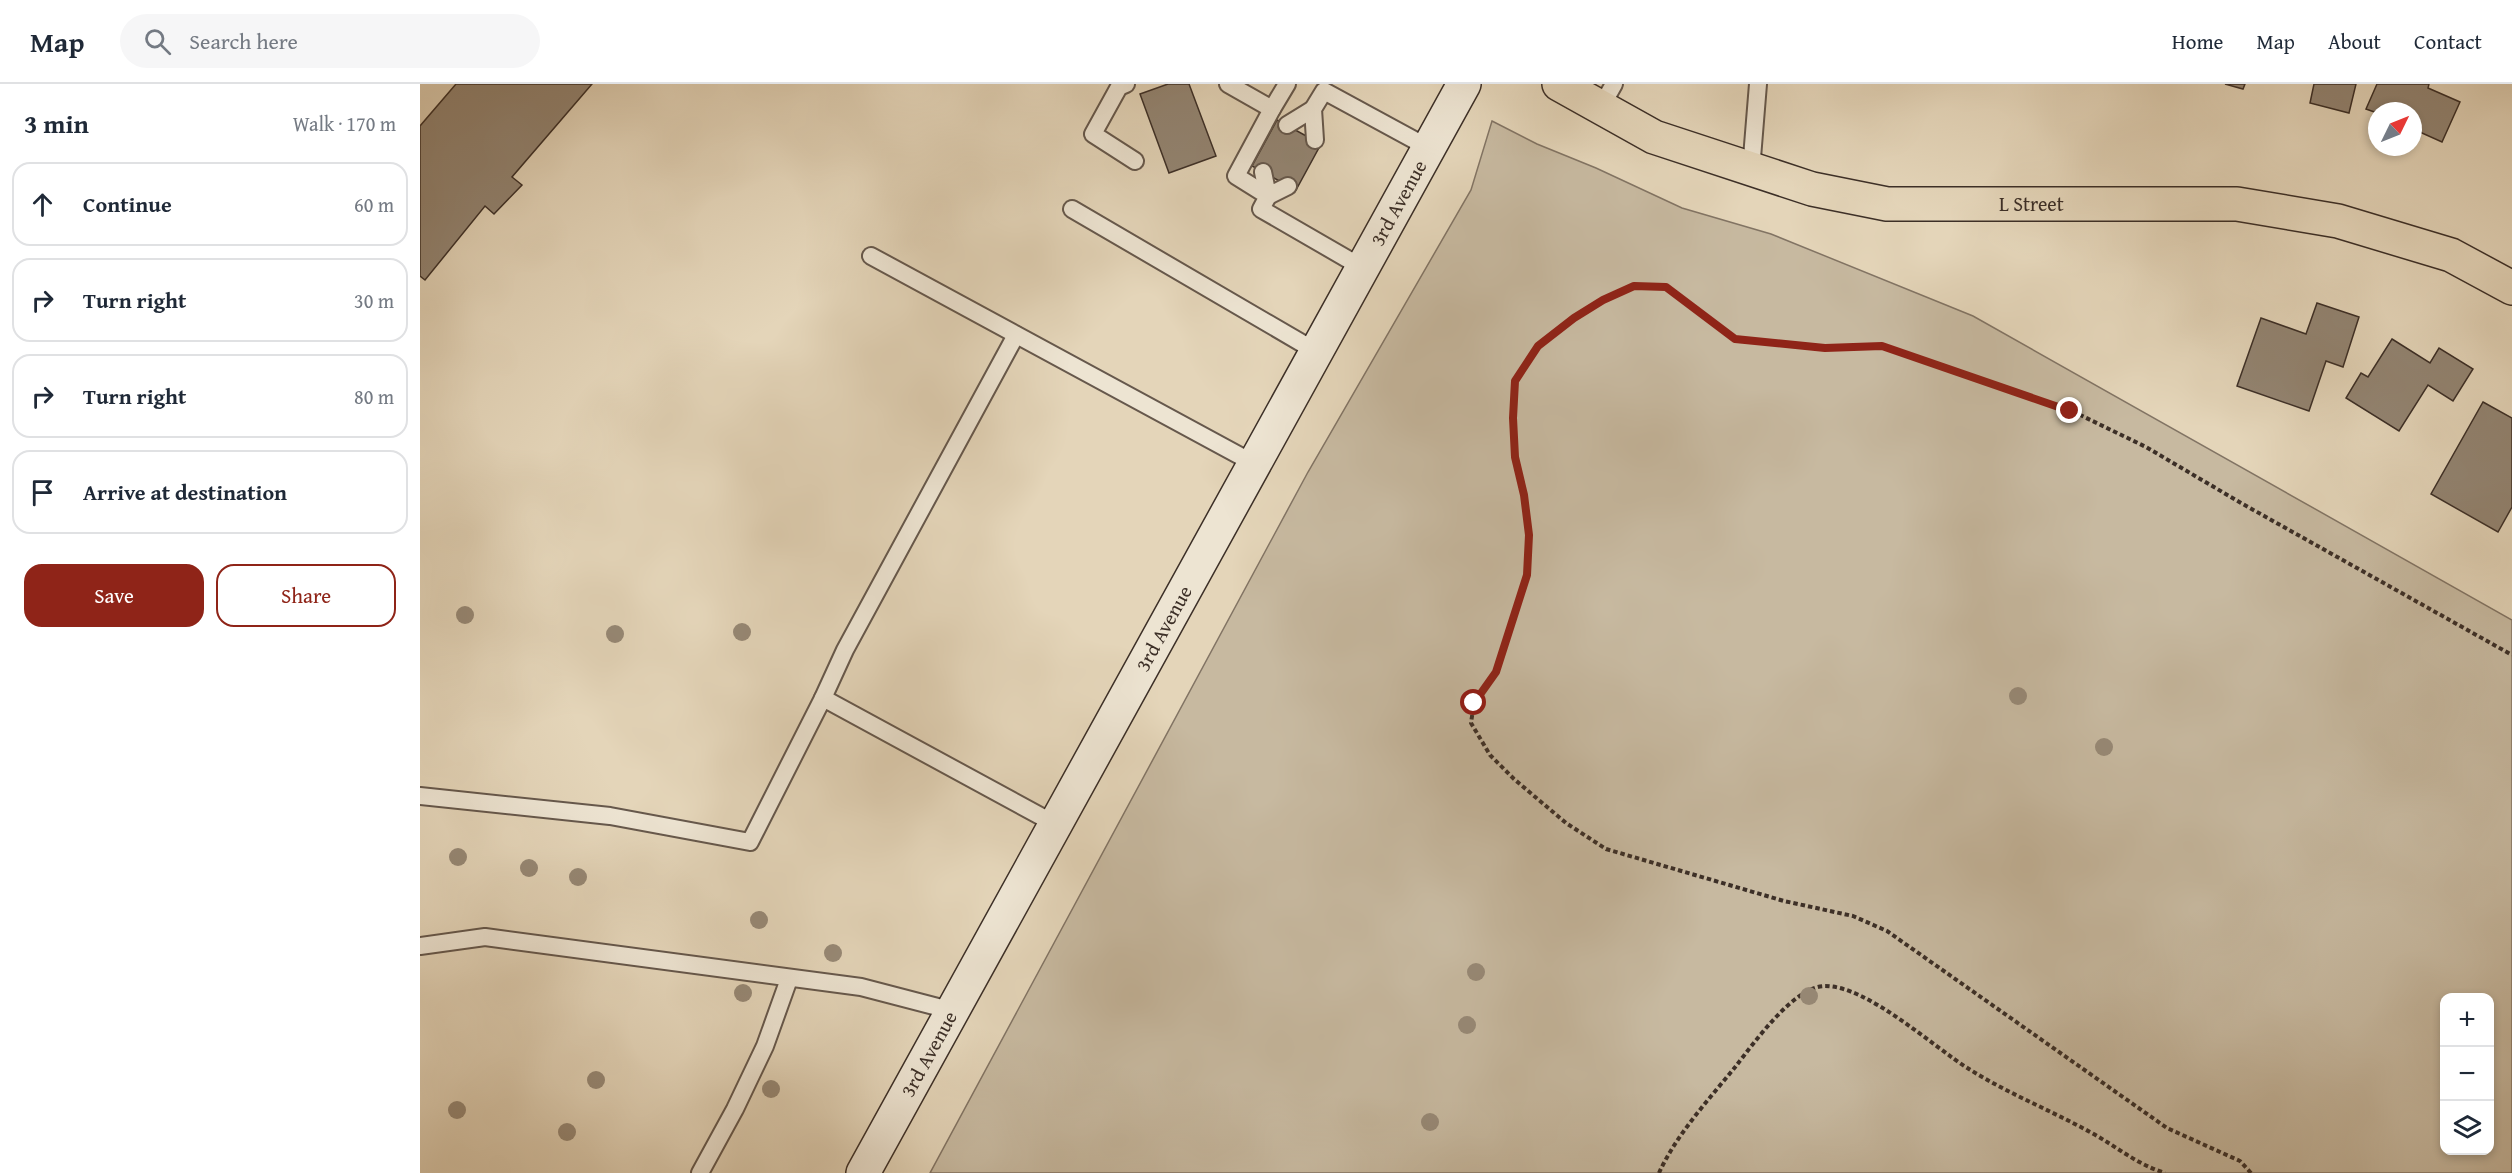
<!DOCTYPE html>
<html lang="en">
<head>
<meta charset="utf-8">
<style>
	body { margin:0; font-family:"Gentium Book Plus",serif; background:#f6f6f7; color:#1f2937 }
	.controls { position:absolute; right:18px; bottom:18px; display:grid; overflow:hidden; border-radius:12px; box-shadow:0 3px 9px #0003 }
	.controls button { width:54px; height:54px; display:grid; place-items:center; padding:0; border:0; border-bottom:2px solid #e0e1e3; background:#fff; color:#1f2937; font:30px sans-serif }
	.compass { position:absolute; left:1948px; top:18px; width:54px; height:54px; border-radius:50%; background:#fff; box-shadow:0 3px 9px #0003; rotate:47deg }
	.stop { position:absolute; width:18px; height:18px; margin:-14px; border:4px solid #8f2418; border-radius:50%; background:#fff }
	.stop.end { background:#8f2418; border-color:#fff; box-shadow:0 2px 6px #0008 }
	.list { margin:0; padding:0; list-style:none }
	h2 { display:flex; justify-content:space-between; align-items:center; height:78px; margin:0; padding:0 24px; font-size:26px }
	h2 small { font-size:20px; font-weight:400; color:#747a83 }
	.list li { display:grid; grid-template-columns:39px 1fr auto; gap:18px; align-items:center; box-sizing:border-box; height:84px; margin:0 12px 12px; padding:0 12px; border:2px solid #e0e1e3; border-radius:18px }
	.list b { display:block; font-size:22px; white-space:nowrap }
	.list em { font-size:20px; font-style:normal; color:#747a83 }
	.actions { display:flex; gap:12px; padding:18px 24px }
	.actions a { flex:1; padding:14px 0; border:2px solid #8f2418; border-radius:18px; text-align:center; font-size:21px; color:#8f2418 }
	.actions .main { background:#8f2418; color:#fff }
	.icon { flex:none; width:33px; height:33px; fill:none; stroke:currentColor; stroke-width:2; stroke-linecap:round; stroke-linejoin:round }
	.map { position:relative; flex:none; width:2092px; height:1089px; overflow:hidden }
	header { display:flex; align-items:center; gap:36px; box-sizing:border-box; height:84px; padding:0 30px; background:#fff; border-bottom:2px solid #e0e1e3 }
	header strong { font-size:28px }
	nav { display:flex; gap:33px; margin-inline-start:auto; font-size:21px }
	.search { width:420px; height:54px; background:#f6f6f7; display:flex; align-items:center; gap:15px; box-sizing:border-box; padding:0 21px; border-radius:33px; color:#747a83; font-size:22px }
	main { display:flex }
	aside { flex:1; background:#fff }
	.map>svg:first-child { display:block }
	.green { fill:#c7b9a0; stroke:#827464; stroke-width:1.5; fill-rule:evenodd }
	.building { fill:#938573; stroke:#3c2f27; stroke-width:1.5 }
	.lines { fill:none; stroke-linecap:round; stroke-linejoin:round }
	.service-casing { stroke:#66584c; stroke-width:20 }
	.secondary-casing { stroke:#3c2f27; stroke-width:36 }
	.primary-casing { stroke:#3c2f27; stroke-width:36 }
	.path { stroke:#3c2f27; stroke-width:4; stroke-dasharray:4.5 3; stroke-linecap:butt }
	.service { stroke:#ede4d2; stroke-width:16 }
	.secondary { stroke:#ede4d2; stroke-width:33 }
	.primary { stroke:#e4d5b9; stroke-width:33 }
	.tree { fill:#978976 }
	.route { stroke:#8f2418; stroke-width:8 }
	.labels { text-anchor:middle; stroke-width:4.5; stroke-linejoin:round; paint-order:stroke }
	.street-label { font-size:20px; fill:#3c2f27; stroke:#ede4d2 }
</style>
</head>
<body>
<header>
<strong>Map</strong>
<div class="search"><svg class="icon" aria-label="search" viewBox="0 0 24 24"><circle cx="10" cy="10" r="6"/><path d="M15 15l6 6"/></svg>Search here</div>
<nav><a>Home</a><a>Map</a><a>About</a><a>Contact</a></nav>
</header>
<main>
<aside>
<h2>3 min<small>Walk · 170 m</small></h2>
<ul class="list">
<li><svg class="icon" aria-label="ahead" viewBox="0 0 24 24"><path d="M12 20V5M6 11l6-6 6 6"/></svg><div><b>Continue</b></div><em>60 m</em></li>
<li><svg class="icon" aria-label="right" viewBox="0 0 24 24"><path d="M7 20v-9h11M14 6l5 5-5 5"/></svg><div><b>Turn right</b></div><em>30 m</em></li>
<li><svg class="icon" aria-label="right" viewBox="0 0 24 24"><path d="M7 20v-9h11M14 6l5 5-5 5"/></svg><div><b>Turn right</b></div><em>80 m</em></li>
<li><svg class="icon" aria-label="arrive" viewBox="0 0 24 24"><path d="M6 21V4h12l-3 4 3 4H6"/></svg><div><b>Arrive at destination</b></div></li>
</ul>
<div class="actions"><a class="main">Save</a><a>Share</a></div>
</aside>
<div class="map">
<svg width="2092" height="1089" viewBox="0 0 2092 1089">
	<rect width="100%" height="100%" fill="#e4d5b9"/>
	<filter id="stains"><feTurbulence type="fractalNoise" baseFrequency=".00333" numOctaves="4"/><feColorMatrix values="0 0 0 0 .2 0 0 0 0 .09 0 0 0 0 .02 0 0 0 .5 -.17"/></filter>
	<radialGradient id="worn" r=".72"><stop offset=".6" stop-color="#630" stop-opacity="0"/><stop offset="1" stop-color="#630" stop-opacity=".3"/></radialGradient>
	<!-- green -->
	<path class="green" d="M 1072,37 L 1117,60 L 1176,84 L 1262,124 L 1351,150 L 1553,232 L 2092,536 L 2092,1089 L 510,1089 L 888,388 L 1051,106 ZM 2024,914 L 2070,914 L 2070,1066 L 2024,1066 Z"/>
	<!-- building -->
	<g class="building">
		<polygon points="36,0 172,0 92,93 102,101 74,130 65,122 5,196 0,192 0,42"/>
		<polygon points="748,0 769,0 796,72 749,89 720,10"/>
		<polygon points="1805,0 1825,0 1823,5"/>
		<polygon points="1894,0 1936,0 1929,29 1890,19"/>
		<polygon points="1957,0 2009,0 2008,4 2040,18 2022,58 1993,45 1993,27 1957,27 1957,29 1946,25"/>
		<polygon points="857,36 901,60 876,106 832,82"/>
		<polygon points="1897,219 1939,233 1923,283 1906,277 1889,327 1817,302 1841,234 1886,250"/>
		<polygon points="1972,255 2010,279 2019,264 2053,285 2033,317 2008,301 1979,347 1926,314 1941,289 1948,293"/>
		<polygon points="2063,318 2092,334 2092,423 2078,448 2011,410"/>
	</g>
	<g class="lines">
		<!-- service casing -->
		<g class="service-casing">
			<g id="service">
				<polyline points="706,0 699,3 673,50 715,77"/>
				<polyline points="808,0 852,25 816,92 848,112 841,125 943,184"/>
				<polyline points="1181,23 1194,0"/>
				<polyline points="852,25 867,0"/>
				<polyline points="867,41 893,25"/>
				<polyline points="895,56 893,25 904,7 1009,64"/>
				<polyline points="1331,86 1338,0"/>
				<polyline points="843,88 848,112 868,102"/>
				<polyline points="652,125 897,268"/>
				<polyline points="451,172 835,380"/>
				<polyline points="403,614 425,566 596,251"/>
				<polyline points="0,712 190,732 330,758 403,614 635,740"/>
				<polyline points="0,862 65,853 441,903 533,927"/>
				<polyline points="280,1089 315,1025 345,962 369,895"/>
			</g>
		</g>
		<!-- secondary casing -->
		<g class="secondary-casing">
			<g id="secondary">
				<path id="s1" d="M 443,1089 L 1044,0"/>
			</g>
		</g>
		<!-- primary casing -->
		<g class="primary-casing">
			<g id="primary">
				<path id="s2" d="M 1139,0 L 1234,53 L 1392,105 L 1467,120 L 1817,120 L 1918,137 L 2031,171 L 2092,204"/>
			</g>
		</g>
		<!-- path -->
		<g class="path">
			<path d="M 1239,1089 C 1256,1051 1290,1014 1316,982 C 1334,959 1374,902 1405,902 C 1448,902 1512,962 1549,985 C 1587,1009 1630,1026 1670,1048 C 1696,1062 1716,1080 1745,1089"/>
			<polyline points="1831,1089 1820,1077 1747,1044 1467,847 1433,832 1364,817 1186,765 1146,739 1094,695 1070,671 1051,639 1054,619 1075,588 1107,491 1109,451 1104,412 1095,373 1093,334 1095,296 1118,262 1154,234 1183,216 1214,202 1246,203 1315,255 1405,264 1462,262 1650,326 1726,363 1821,419 2092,571"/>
		</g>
		<!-- service -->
		<use href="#service" class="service"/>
		<!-- secondary -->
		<use href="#secondary" class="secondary"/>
		<!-- primary -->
		<use href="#primary" class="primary"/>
	</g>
	<!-- trees -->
	<g class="tree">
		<circle cx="45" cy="531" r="9"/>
		<circle cx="322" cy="548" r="9"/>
		<circle cx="195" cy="550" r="9"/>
		<circle cx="1598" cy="612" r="9"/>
		<circle cx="1684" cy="663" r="9"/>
		<circle cx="38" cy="773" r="9"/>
		<circle cx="109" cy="784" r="9"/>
		<circle cx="158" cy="793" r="9"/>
		<circle cx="339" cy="836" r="9"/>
		<circle cx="413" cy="869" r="9"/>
		<circle cx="1056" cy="888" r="9"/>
		<circle cx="323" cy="909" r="9"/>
		<circle cx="1389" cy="912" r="9"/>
		<circle cx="1047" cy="941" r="9"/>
		<circle cx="176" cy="996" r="9"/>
		<circle cx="351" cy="1005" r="9"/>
		<circle cx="37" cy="1026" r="9"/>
		<circle cx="1010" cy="1038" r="9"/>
		<circle cx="147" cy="1048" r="9"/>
	</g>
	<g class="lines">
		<!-- route -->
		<polyline class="route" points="1054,619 1076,588 1107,491 1109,451 1104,411 1095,373 1093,334 1095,297 1118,262 1154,234 1183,216 1214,202 1246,203 1315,255 1405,264 1462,262 1650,327"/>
	</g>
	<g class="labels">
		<!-- street labels -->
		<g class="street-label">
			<text dy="7" stroke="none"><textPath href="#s1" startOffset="1108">3rd Avenue</textPath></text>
			<text dy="7" stroke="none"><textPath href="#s2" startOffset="496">L Street</textPath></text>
			<text dy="7" stroke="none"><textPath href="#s1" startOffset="622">3rd Avenue</textPath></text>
			<text dy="7" stroke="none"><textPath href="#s1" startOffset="136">3rd Avenue</textPath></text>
		</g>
	</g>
	<rect width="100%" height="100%" filter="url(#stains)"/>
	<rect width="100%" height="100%" fill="url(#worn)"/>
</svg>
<div class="controls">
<button>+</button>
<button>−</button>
<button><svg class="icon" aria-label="layers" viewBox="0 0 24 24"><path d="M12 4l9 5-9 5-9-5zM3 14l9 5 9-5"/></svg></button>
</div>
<svg class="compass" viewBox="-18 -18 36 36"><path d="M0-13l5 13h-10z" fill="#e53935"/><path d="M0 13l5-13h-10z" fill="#747a83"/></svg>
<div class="stop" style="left:1054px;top:619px"></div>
<div class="stop end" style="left:1650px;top:327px"></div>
</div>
</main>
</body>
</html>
